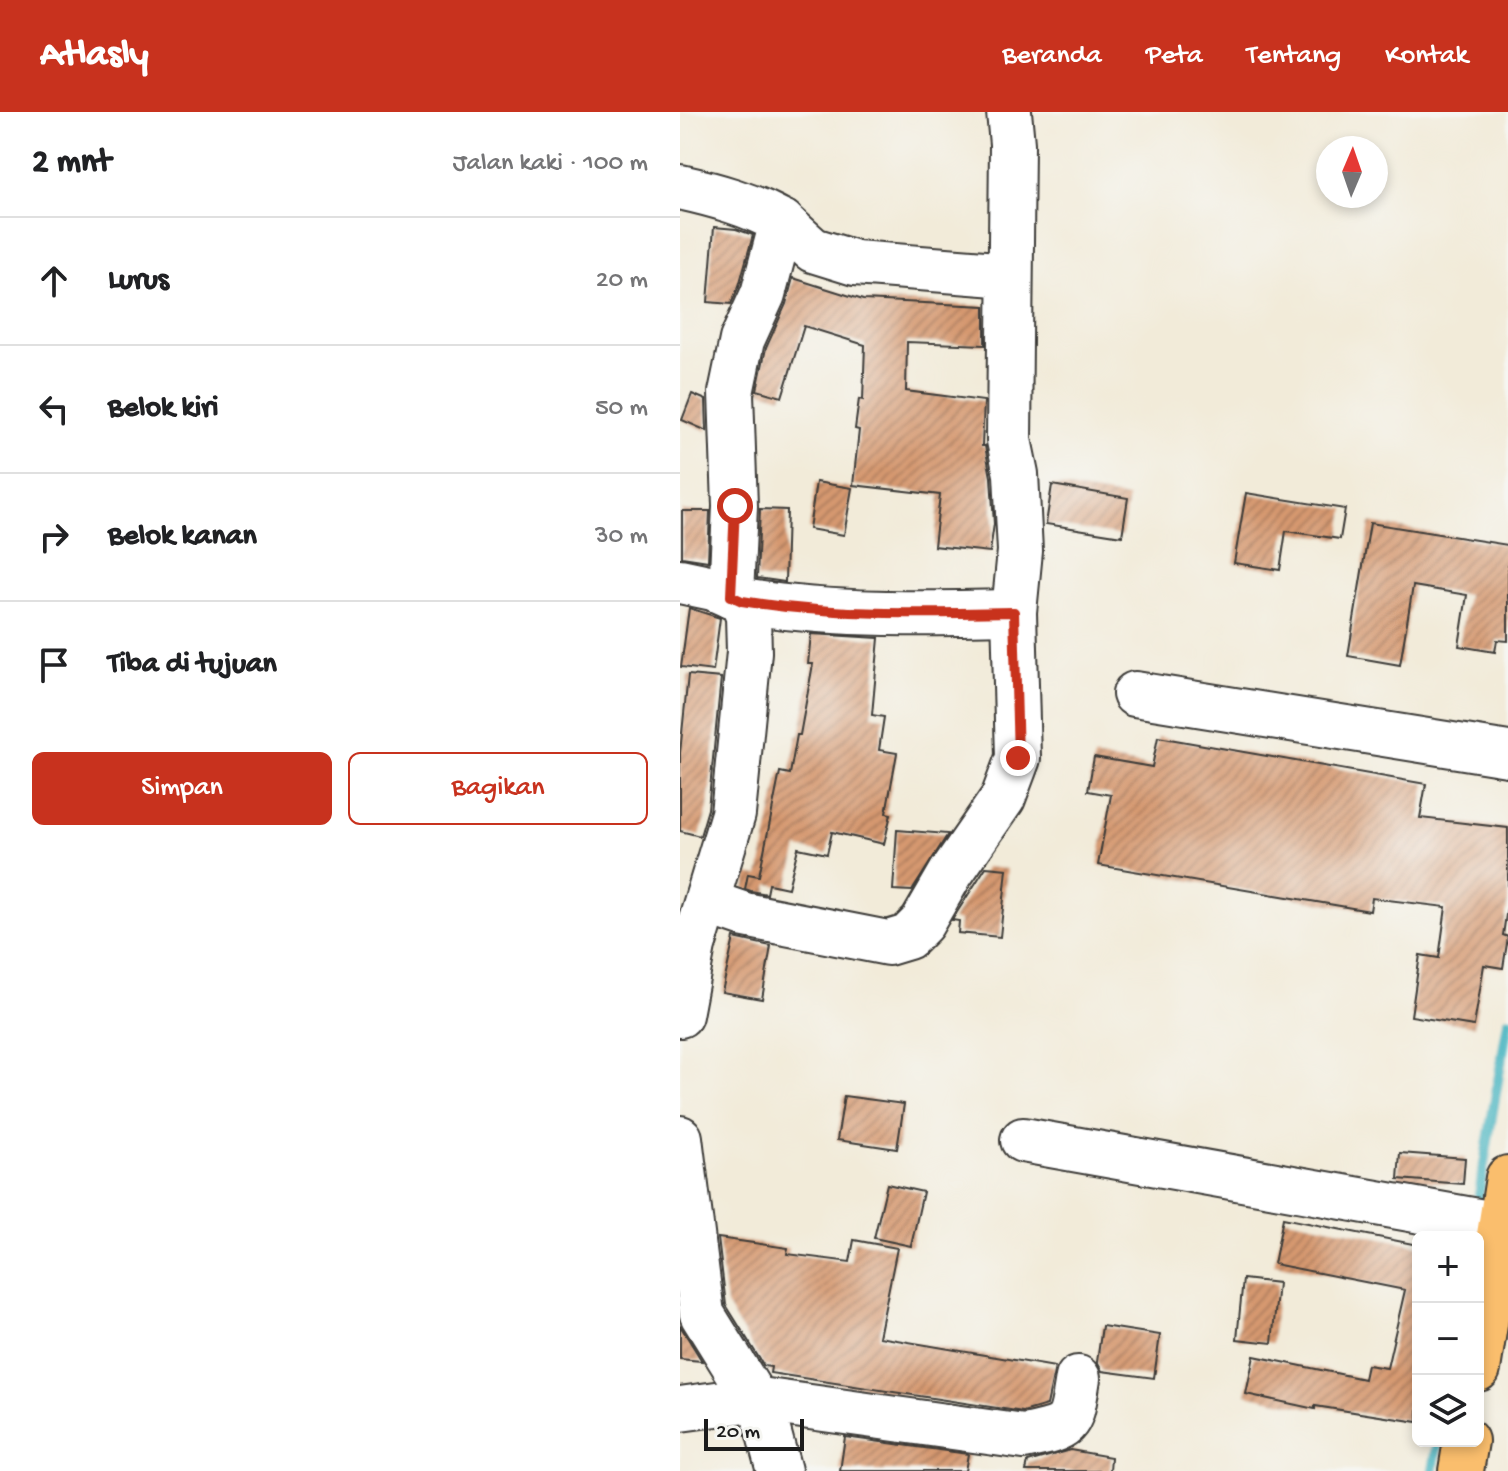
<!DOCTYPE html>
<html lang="id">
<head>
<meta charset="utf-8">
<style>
	body { margin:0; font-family:"Gochi Hand",sans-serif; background:#f6f6f6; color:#202124 }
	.controls { position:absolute; right:24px; bottom:24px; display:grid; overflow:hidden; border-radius:12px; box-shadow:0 4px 12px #0003 }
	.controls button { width:72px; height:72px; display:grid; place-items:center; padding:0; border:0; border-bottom:2px solid #e0e0e0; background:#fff; color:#202124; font:40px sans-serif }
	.compass { position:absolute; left:636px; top:24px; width:72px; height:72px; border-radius:50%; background:#fff; box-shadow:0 4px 12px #0003; rotate:2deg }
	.scale { position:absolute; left:24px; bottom:20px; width:100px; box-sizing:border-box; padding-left:8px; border:4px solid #1c1c1c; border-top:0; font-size:22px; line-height:28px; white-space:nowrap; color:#1c1c1c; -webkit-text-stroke:6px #f6f6f2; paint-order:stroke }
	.stop { position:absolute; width:24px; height:24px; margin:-18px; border:6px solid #c8321e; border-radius:50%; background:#fff }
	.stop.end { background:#c8321e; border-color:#fff; box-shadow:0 2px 8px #0008 }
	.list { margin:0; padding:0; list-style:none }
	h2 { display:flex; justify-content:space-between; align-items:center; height:104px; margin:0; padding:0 32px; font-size:34px }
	h2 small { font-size:26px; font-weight:400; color:#757577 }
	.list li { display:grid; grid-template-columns:52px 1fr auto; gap:24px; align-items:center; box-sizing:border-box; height:128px; padding:0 32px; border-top:2px solid #e0e0e0 }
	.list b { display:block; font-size:30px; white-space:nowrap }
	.list em { font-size:26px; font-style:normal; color:#757577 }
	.actions { display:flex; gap:16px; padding:24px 32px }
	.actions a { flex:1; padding:18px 0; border:2px solid #c8321e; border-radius:12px; text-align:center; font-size:28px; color:#c8321e }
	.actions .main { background:#c8321e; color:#fff }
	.icon { flex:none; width:44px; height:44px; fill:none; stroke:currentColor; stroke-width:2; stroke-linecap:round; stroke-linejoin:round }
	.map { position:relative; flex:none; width:828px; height:1359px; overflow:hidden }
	header { display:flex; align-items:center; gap:48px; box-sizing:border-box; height:112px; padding:0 40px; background:#c8321e; color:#fff }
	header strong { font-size:38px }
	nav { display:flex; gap:44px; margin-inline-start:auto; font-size:28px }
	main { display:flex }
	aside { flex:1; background:#fff }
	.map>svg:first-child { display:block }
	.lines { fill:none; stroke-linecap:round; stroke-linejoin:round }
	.stream { stroke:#43b2bf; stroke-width:10 }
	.building { fill:url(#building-hatch) }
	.minor-casing { stroke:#3c3b38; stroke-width:48 }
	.major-casing { stroke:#3c3b38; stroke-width:48 }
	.minor { stroke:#fff; stroke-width:44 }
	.major { stroke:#fabe6d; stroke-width:44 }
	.route { stroke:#c8321e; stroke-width:10 }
</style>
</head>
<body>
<header>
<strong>Atlasly</strong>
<nav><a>Beranda</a><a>Peta</a><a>Tentang</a><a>Kontak</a></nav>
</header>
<main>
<aside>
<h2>2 mnt<small>Jalan kaki · 100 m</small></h2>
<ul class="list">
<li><svg class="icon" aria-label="ahead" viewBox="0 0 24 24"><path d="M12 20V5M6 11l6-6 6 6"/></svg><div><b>Lurus</b></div><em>20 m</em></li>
<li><svg class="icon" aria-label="left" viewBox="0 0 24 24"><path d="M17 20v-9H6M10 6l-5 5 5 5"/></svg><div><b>Belok kiri</b></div><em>50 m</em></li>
<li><svg class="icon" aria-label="right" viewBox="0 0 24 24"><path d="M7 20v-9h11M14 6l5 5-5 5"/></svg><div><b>Belok kanan</b></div><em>30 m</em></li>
<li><svg class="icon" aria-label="arrive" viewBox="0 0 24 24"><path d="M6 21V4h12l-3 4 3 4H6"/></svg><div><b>Tiba di tujuan</b></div></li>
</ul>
<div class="actions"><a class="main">Simpan</a><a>Bagikan</a></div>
</aside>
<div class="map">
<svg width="828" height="1359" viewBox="0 0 828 1359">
	<defs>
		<pattern id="building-hatch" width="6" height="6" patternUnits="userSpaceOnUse" patternTransform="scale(2)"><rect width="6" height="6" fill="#d59870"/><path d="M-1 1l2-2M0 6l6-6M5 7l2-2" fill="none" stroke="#ac7b5b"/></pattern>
	</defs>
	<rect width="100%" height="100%" fill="#f6f6f2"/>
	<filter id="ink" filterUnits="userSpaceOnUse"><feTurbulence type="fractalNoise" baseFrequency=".0125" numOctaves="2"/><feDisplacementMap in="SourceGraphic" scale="16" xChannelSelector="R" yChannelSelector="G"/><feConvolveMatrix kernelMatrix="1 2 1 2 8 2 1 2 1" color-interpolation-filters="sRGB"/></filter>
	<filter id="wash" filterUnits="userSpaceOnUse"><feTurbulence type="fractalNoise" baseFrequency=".006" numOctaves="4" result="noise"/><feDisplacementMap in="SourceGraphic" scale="32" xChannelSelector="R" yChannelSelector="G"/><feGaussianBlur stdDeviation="1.8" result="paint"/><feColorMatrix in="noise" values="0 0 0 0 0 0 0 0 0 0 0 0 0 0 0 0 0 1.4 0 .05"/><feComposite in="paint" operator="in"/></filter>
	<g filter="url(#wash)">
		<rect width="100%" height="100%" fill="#f2ebd9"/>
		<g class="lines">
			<!-- stream -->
			<g class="stream">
				<polyline points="796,1100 828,909"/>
				<polyline points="753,1359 758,1329"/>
			</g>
		</g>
		<g id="blocks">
			<!-- building -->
			<g class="building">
				<polygon points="34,115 56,117 73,123 59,174 51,192 28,190"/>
				<polygon points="113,166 183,188 305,194 305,233 227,230 226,279 304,289 302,334 305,334 311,365 314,412 310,440 254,434 260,383 173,373 179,318 175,317 179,287 183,288 185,233 124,214 102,285 77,278 86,236 106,192"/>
				<polygon points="12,282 26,288 27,319 2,308"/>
				<polygon points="136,370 172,376 164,423 129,417"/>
				<polygon points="372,373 448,386 442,424 366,412"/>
				<polygon points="566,381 665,397 660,427 606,419 600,458 554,451"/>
				<polygon points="80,397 107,398 105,470 77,466"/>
				<polygon points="2,399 30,399 28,449 2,445"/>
				<polygon points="690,411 828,433 828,529 817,528 815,540 779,534 787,483 733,474 720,553 668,544"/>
				<polygon points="9,496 40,506 33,559 1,555"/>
				<polygon points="131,522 199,526 192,603 204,605 199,638 217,641 206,701 211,702 204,732 152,720 147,742 118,736 108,776 89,772 87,782 71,779 65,777 68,762 79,764 100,660 110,662 117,623 120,623 133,552 128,552"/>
				<polygon points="8,563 41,566 28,697 20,724 0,719 0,641"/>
				<polygon points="478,625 746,672 740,706 828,716 828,789 823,823 828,825 823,856 804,853 794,914 731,904 740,843 759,846 766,795 692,786 690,799 418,753 431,683 408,679 414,645 472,655"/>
				<polygon points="217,718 268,722 232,779 213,778"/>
				<polygon points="306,755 327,757 320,825 278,821 279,809 272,808"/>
				<polygon points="54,826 91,834 82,887 42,880"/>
				<polygon points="164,984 224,992 217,1037 157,1028"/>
				<polygon points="720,1041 785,1046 783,1072 718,1067"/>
				<polygon points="207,1072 243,1080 231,1134 194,1126"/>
				<polygon points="603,1106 738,1133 738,1310 635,1294 635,1297 566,1282 574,1244 684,1267 687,1253 707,1256 725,1178 594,1152"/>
				<polygon points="38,1126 108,1136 107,1142 170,1150 174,1128 217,1136 199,1225 375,1255 367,1293 343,1300 90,1261 91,1255 84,1254 46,1193"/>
				<polygon points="563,1167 598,1171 592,1231 557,1227"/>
				<polygon points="0,1213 1,1215 22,1249 0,1247"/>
				<polygon points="422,1214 480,1223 474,1266 422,1259 417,1250"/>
				<polygon points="165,1325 288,1342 285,1359 160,1359"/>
				<polygon points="390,1338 431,1345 430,1359 346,1359 348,1350"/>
			</g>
		</g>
	</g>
	<g filter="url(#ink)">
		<use href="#blocks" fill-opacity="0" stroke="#3c3b38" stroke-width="2"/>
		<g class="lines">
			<!-- minor casing -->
			<g class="minor-casing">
				<g id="minor">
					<path d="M 0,75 C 36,83 69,92 102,110 L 83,182 L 62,228 L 51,281 L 55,394 L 51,484"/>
					<polyline points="102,110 133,138 175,151 330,163"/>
					<polyline points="0,469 33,476 62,489 68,504 69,540 53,702 13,834 0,903"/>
					<path d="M 62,489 C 153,504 242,502 334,500"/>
					<polyline points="455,582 828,642"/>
					<polyline points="27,790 65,803 208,831 228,825 242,811 271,761 323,686 338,646 334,500 340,439 336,362 329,328 332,32 329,0"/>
					<polyline points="0,1026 22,1202 83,1300 99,1359"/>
					<polyline points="343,1028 820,1113"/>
					<path d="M 0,1297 L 73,1287 L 344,1325 C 393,1315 390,1314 398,1266"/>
				</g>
			</g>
			<!-- major casing -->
			<g class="major-casing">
				<g id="major">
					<polyline points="798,1257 828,1066"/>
					<polyline points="781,1359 786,1329"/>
				</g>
			</g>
			<!-- minor -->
			<use href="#minor" class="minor"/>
			<!-- major -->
			<use href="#major" class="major"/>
		</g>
	</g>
	<g class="lines" filter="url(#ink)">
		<!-- route -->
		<path class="route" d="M 55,394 L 51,484 L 62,489 C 153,504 242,502 334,500 L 338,646"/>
	</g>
</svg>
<div class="controls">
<button>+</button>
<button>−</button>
<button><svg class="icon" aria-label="layers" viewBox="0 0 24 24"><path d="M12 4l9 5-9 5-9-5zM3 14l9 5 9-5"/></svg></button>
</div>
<svg class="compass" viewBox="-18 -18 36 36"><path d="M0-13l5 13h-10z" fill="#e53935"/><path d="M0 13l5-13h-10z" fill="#757577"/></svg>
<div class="scale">20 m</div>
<div class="stop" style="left:55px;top:394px"></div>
<div class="stop end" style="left:338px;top:646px"></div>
</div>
</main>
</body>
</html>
